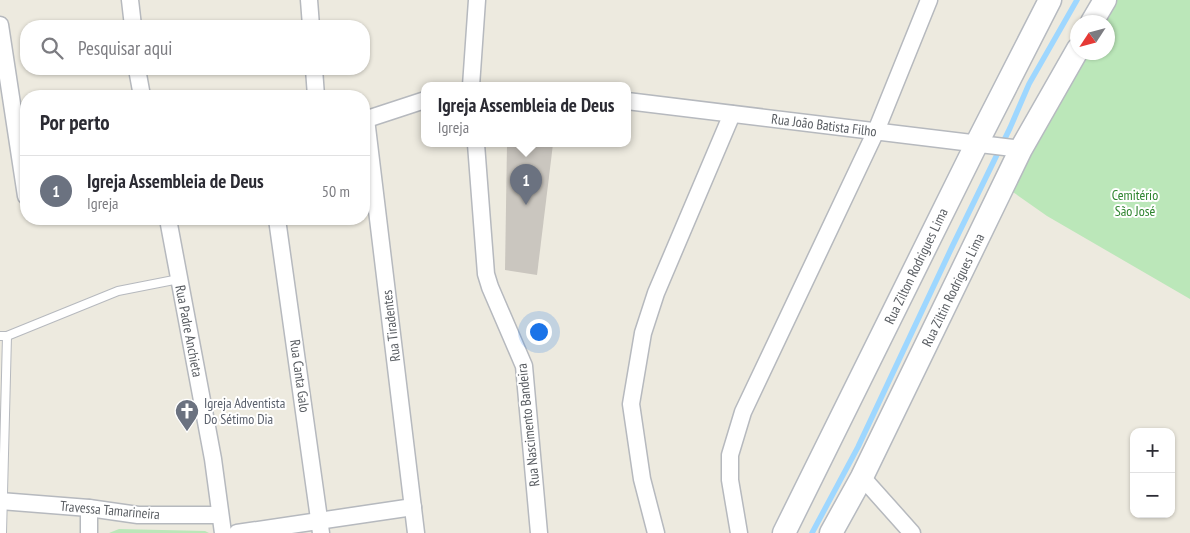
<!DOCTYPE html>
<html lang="pt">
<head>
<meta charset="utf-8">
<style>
	body { margin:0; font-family:"PT Sans Narrow",sans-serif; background:#f7f7f7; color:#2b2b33 }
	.controls { position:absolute; right:15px; bottom:15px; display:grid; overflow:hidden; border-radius:10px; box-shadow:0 1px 4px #0004 }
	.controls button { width:45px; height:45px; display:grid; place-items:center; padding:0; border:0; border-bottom:1px solid #e1e1e2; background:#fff; color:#2b2b33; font:25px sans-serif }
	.compass { position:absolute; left:1070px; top:15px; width:45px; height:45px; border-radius:50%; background:#fff; box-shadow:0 1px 4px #0004; rotate:234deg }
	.you { position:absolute; left:538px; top:331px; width:18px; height:18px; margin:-12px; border:4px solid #fff; border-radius:50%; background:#1a73e8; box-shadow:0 0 0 8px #1a73e833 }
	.badge { display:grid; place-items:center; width:32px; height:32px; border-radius:50%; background:#2563eb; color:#fff; font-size:16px; font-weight:700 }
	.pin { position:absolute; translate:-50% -41px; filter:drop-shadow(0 1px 2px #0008) }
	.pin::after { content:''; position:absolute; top:26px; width:18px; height:15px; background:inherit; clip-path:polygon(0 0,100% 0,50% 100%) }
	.popup { position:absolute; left:421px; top:82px; width:210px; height:65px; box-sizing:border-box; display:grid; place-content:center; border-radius:10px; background:#fff; filter:drop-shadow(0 1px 4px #0005); font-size:16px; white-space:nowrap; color:#7c7c81 }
	.popup b { font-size:19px; color:#2b2b33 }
	.popup::after { content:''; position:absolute; left:50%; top:100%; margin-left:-10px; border:10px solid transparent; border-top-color:#fff }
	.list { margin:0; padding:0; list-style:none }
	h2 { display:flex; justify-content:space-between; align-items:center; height:65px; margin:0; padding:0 20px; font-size:21px }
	h2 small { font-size:16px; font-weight:400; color:#7c7c81 }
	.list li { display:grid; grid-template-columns:32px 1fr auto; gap:15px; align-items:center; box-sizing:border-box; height:70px; padding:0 20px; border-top:1px solid #e1e1e2 }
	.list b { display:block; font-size:19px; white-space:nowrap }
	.list p { margin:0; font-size:16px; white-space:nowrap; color:#7c7c81 }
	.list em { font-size:16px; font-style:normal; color:#7c7c81 }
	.icon { flex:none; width:28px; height:28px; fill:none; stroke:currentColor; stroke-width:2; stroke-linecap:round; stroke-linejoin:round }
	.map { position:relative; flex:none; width:1190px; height:533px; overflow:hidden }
	.search { position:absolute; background:#fff; box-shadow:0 1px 4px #0004; left:20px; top:20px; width:350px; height:55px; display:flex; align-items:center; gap:12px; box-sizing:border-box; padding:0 18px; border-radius:20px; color:#7c7c81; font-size:19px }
	.panel { position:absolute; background:#fff; box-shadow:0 1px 4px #0004; left:20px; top:90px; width:350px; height:135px; border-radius:20px }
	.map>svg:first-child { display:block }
	.green { fill:#bbe7b9 }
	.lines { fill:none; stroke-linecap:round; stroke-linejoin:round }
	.stream { stroke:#9ed7ff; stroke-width:5.5 }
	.building { fill:#cac6bf }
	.lane-casing { stroke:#b6b9be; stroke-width:10 }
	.street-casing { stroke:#b6b9be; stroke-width:19 }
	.secondary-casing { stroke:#b6bac0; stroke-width:25 }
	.lane { stroke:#fff; stroke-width:8 }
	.street { stroke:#fff; stroke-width:16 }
	.secondary { stroke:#fff; stroke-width:22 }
	.labels { text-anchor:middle; stroke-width:4; stroke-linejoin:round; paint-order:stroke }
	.street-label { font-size:14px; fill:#595d62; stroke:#fff }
	.park-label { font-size:14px; fill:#2e842f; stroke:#fff }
	.worship-label { font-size:14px; fill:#5b616d; stroke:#fff; text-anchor:start }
</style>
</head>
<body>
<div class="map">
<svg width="1190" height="533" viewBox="0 0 1190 533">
	<rect width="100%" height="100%" fill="#edeadf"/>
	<!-- green -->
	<g class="green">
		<polygon points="1114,0 1190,0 1190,299 1047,216 1010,190 1085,53 1108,52 1108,22 1101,22"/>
		<polygon points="119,529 205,531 209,533 109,533"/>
	</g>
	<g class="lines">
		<!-- stream -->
		<polyline class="stream" points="812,533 858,447 952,247 1010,128 1029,84 1077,0"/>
	</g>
	<!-- building -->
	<polygon class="building" points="507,144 553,144 537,275 505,270"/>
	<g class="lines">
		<!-- lane casing -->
		<g class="lane-casing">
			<g id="lane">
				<polyline points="0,336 7,336 118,291 179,279"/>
				<polyline points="2,533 7,336"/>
			</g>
		</g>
		<!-- street casing -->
		<g class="street-casing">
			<g id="street">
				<polyline points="130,0 133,26"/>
				<polyline points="309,0 311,26"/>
				<polyline points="0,25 26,196"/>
				<polyline points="137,69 142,96"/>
				<polyline points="314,69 316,96"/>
				<polyline points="471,86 477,0"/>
				<polyline points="627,101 1021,149"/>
				<polyline points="366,119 416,533"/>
				<polyline points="364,120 425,100"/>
				<polyline points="476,144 486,274 490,287 524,366 539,533"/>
				<polyline points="168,219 213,459 223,533"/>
				<polyline points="277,219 321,533"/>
				<polyline points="862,477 912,533"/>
				<polyline points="0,501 89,508 138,515 220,515"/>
				<polyline points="89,533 89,508"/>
				<polyline points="237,533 413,507"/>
				<polyline points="656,533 642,479 631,404 643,333 656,293 732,114"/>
				<polyline points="739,533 730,480 730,455 743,412 876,131 929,0"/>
			</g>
		</g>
		<!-- secondary casing -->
		<g class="secondary-casing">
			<g id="secondary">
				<polyline points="1092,22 1105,0"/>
				<polyline points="784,533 977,143 1050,0"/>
				<polyline points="831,533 862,477 1021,149 1078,49"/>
			</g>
		</g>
		<!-- lane -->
		<use href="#lane" class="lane"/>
		<!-- street -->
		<use href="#street" class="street"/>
		<!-- secondary -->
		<use href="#secondary" class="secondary"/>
	</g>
	<!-- icons -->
	<defs>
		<g id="church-pin" transform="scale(1.25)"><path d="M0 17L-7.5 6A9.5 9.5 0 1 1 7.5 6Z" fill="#6b7280" stroke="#fff"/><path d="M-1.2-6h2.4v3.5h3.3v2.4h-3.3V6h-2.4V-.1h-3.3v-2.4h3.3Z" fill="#fff"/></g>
	</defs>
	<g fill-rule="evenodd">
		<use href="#church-pin" x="187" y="411"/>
	</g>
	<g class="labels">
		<!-- street labels -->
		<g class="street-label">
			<text transform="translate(824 125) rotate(7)" y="5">Rua João Batista Filho</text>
			<text transform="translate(916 266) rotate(-64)" y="5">Rua Zilton Rodrigues Lima</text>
			<text transform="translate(953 290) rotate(-64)" y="5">Rua Ziltin Rodrigues Lima</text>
			<text transform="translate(391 326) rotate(-97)" y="5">Rua Tiradentes</text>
			<text transform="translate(189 331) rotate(79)" y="5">Rua Padre Anchieta</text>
			<text transform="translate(300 376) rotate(82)" y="5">Rua Canta Galo</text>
			<text transform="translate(528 425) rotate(-96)" y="5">Rua Nascimento Bandeira</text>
			<text transform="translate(110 510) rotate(5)" y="5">Travessa Tamarineira</text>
		</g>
		<!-- park labels -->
		<g class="park-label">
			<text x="1135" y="200">Cemitério<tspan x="1135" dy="16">São José</tspan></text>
		</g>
		<!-- worship labels -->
		<g class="worship-label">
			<text x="204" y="408">Igreja Adventista<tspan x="204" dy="16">Do Sétimo Dia</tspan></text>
		</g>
	</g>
</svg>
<div class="controls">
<button>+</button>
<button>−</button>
</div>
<svg class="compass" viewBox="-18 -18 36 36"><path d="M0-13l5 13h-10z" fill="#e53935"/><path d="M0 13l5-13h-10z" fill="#7c7c81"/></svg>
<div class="you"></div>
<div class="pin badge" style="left:526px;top:205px;background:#6b7280">1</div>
<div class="popup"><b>Igreja Assembleia de Deus</b>Igreja</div>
<div class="search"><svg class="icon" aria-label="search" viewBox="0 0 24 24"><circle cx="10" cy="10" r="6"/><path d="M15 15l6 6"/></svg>Pesquisar aqui</div>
<section class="panel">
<h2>Por perto<small></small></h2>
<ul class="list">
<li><span class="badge" style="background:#6b7280">1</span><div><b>Igreja Assembleia de Deus</b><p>Igreja</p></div><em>50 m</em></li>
</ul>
</section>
</div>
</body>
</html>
